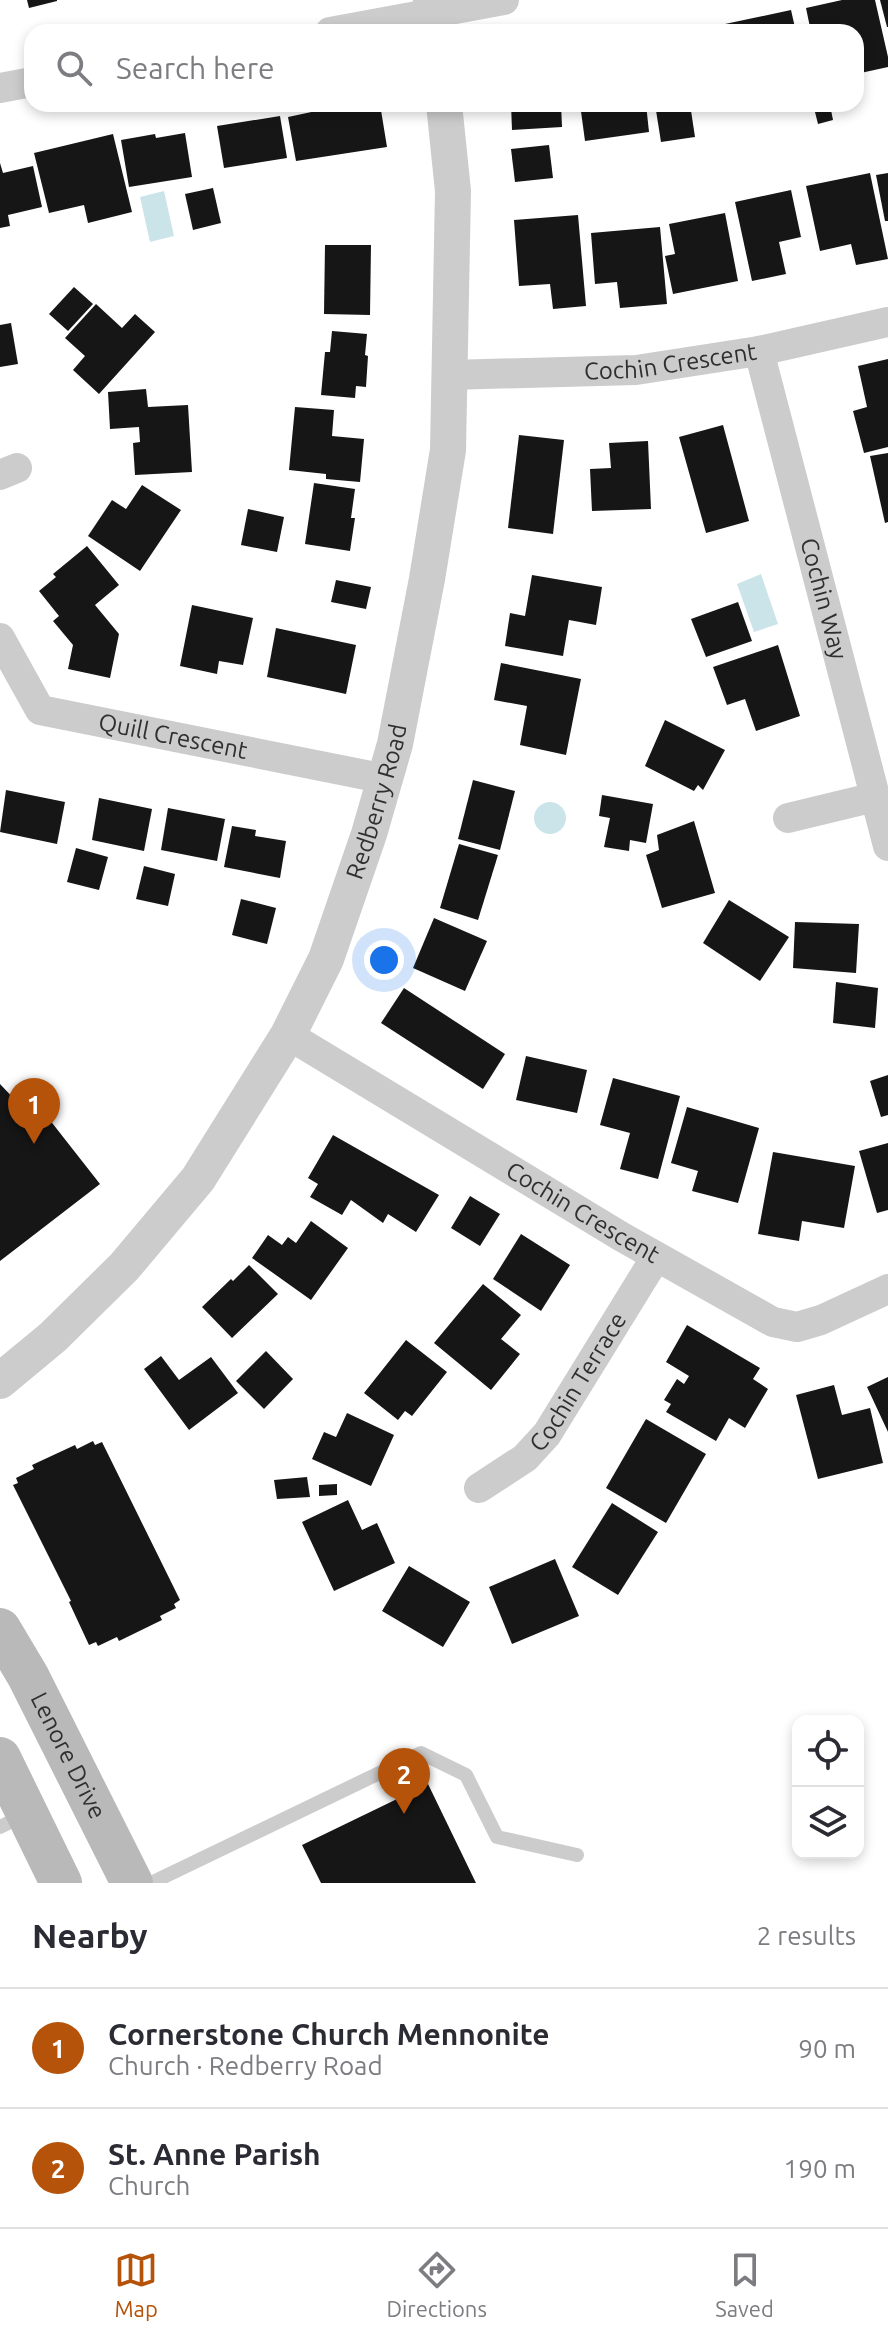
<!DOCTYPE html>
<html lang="en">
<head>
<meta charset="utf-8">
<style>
	body { margin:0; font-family:Ubuntu,sans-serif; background:#f2f2f3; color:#2b2b33 }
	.controls { position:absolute; right:24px; bottom:24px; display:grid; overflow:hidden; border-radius:16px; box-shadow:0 4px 12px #0003 }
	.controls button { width:72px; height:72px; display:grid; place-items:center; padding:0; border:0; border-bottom:2px solid #e1e1e2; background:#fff; color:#2b2b33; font:40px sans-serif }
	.you { position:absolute; left:384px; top:960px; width:28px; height:28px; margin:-20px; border:6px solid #fff; border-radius:50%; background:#1a73e8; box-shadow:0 0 0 12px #1a73e833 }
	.badge { display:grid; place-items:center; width:52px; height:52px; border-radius:50%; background:#b45309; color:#fff; font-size:26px; font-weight:700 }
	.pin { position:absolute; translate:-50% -66px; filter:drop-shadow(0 2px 4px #0008) }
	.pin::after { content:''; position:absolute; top:42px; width:28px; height:24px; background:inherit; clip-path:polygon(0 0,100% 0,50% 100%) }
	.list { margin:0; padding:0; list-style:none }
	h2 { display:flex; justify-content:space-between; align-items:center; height:104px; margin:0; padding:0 32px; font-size:34px }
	h2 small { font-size:26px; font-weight:400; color:#7c7c81 }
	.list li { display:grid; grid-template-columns:52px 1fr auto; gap:24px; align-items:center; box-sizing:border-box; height:120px; padding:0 32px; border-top:2px solid #e1e1e2 }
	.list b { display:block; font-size:30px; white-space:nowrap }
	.list p { margin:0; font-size:26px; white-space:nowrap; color:#7c7c81 }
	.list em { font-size:26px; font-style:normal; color:#7c7c81 }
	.icon { flex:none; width:44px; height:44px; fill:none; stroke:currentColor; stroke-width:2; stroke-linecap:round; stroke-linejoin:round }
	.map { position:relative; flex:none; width:888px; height:1883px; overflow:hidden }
	.search { position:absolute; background:#fff; box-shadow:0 4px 12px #0003; left:24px; right:24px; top:24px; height:88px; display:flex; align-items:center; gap:20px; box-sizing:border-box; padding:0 28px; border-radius:24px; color:#7c7c81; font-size:30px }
	.sheet { height:344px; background:#fff }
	nav { display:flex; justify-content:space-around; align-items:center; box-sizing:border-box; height:112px; border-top:2px solid #e1e1e2; background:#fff; font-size:22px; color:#7c7c81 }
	nav a { display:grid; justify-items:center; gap:4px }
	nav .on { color:#b45309 }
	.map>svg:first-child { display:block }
	.water { fill:#cbe4ea }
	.building { fill:#161616 }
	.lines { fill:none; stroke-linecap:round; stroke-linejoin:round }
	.service { stroke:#ccc; stroke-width:14 }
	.minor { stroke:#ccc; stroke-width:30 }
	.tertiary { stroke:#ccc; stroke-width:36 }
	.secondary { stroke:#b9b9b9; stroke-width:42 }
	.labels { text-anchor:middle; stroke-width:8; stroke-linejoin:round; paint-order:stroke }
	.street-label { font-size:24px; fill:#2f2f2f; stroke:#fff }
</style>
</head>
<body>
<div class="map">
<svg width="888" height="1883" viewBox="0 0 888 1883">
	<rect width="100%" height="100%" fill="#fff"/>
	<!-- water -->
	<g class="water">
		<polygon points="164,191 174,236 150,242 140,197"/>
		<polygon points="761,574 778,624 754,632 737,584"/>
		<circle cx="550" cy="818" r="16"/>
	</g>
	<!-- building -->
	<g class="building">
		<polygon points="27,0 57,0 57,1 29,8"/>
		<polygon points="842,0 875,0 888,57 888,67 856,74 856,32 811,32 806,8"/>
		<polygon points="880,0 888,0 888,27 887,27"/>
		<polygon points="791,10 796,32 727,32 725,24"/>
		<polygon points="349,104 350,108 380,104 387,147 296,161 288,117"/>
		<polygon points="511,104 561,104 562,127 512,130"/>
		<polygon points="580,104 646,104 649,132 585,141"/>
		<polygon points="655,104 690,104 695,137 661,142"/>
		<polygon points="783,104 812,104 812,105 785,111"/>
		<polygon points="830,105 833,120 818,124 814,108"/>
		<polygon points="280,116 287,158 224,168 217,126"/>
		<polygon points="185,133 192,177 129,187 121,140 155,134 156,138"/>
		<polygon points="113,134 132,212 88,223 84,205 49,213 34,153"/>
		<polygon points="549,145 553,178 515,182 511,149"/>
		<polygon points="0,163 3,173 33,166 42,207 8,215 10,226 0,228"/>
		<polygon points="870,173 888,259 856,265 851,244 820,251 806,186"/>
		<polygon points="888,173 888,221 885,221 876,175"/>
		<polygon points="213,188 221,223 193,230 185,194"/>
		<polygon points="791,190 801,237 779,242 786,274 752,281 735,202"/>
		<polygon points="725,213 738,281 673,294 665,256 675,254 669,224"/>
		<polygon points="578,215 586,306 553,309 550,284 519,286 514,220"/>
		<polygon points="660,227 667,304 620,308 617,282 595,284 591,233"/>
		<polygon points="325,245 371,245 370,315 324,314"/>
		<polygon points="74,287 93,304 68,331 49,314"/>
		<polygon points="96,304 122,328 135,314 155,332 99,394 73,370 85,356 65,338"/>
		<polygon points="11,323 18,364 0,367 0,325"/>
		<polygon points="332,331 367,334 365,355 368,356 366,387 356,386 355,398 321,395 325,352 330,352"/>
		<polygon points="888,359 888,447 864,453 853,411 867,407 858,366"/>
		<polygon points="146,389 148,407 188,405 192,472 135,475 133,443 140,442 139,427 110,429 108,392"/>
		<polygon points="295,407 334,410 332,436 364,439 360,482 326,479 326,474 289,470"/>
		<polygon points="723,425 749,521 706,533 679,437"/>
		<polygon points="519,435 564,440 553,534 508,528"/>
		<polygon points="648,441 651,509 592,511 590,469 611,468 609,443"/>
		<polygon points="888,453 888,522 885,523 870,456"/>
		<polygon points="314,483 355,489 351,518 355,518 350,551 305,544"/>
		<polygon points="142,485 181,510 140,571 88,536 112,500 126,509"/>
		<polygon points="248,509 284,517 277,552 241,545"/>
		<polygon points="87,546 119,585 95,605 119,634 110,678 68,669 73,645 53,621 59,616 39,591 56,577 53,574"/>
		<polygon points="532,575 602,587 596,625 569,620 563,656 505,646 510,613 525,616"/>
		<polygon points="336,580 371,587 366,609 331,602"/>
		<polygon points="738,602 752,641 706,657 691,619"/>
		<polygon points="192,605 253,618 243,665 219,661 217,674 180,666"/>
		<polygon points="276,628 356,645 346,694 267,677"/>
		<polygon points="778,645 800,716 756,731 745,699 727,705 713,667"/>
		<polygon points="501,663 581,679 566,755 520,745 527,706 494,700"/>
		<polygon points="665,720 725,750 703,790 698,785 694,791 645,766"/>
		<polygon points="473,780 515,791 500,850 458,839"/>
		<polygon points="6,790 65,802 57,844 0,832"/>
		<polygon points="602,795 653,804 646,843 630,840 629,851 604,847 610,818 599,816"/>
		<polygon points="99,798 152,809 144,851 92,840"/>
		<polygon points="168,808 225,819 217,861 161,850"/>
		<polygon points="694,821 715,893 662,908 646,855 659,850 657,835"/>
		<polygon points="232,826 256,830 255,836 286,841 280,878 224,867"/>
		<polygon points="459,844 498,855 478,920 440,908"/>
		<polygon points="76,848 108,857 99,890 67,882"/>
		<polygon points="144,866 175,874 168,906 136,899"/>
		<polygon points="241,899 276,908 267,944 232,935"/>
		<polygon points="729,900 789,937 760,981 703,943"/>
		<polygon points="434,918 487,941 465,991 413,968"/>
		<polygon points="795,922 859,924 856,973 793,968"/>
		<polygon points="836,982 878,988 875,1028 833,1023"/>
		<polygon points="404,988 505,1054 483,1089 381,1023"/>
		<polygon points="526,1056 587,1070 577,1113 516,1100"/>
		<polygon points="888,1075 888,1115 881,1117 870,1081"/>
		<polygon points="613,1078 680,1096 658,1179 620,1169 630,1133 600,1125"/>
		<polygon points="0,1084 19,1104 31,1096 100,1184 0,1261"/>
		<polygon points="687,1107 759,1128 738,1203 692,1191 698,1171 671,1163"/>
		<polygon points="333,1135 439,1195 416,1232 388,1214 383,1223 351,1200 342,1215 310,1197 318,1184 308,1178"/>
		<polygon points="888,1143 888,1210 877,1213 859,1151"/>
		<polygon points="773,1152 855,1166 844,1228 802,1221 799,1241 758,1234"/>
		<polygon points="470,1196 500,1214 480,1246 451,1228"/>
		<polygon points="311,1221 348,1248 311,1300 252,1258 268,1235 282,1245 288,1237 296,1243"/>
		<polygon points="521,1234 570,1265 541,1311 493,1279"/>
		<polygon points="249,1265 278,1294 232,1338 202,1307 231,1279 233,1281"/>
		<polygon points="483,1284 521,1315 501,1339 520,1354 491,1390 434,1343"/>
		<polygon points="687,1325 760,1368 753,1379 768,1389 745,1428 729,1418 716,1441 666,1412 671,1404 664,1400 677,1379 684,1384 689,1376 666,1362"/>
		<polygon points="406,1340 447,1372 412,1416 405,1411 398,1420 364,1393"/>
		<polygon points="266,1351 293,1379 264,1409 236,1381"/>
		<polygon points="161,1356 179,1380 211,1357 238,1393 189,1430 144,1369"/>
		<polygon points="888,1377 888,1432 867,1387"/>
		<polygon points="834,1385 842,1415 870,1408 883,1463 818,1479 796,1395"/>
		<polygon points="347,1413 394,1435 371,1486 312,1459 324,1432 336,1437"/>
		<polygon points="646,1419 706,1454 666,1523 606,1488"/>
		<polygon points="93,1441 95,1445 102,1442 180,1600 174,1604 176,1608 160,1616 162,1620 119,1641 117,1637 98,1646 96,1642 89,1645 69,1602 71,1601 13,1485 18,1483 16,1478 34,1469 32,1465 75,1445 77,1449"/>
		<polygon points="307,1477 310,1497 277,1499 274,1480"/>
		<polygon points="337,1484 337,1495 319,1496 319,1485"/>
		<polygon points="348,1500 362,1530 377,1523 395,1563 334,1591 302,1522"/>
		<polygon points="612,1503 658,1532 618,1595 572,1567"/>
		<polygon points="555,1559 579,1616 512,1644 489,1587"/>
		<polygon points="409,1566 470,1602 443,1647 382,1611"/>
		<polygon points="428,1784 476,1883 321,1883 302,1845"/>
	</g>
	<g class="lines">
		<!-- service -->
		<g class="service">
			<polyline points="0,1827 24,1815"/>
			<polyline points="151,1883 421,1753 466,1775 497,1837 577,1855"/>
		</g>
		<!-- minor -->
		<g class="minor">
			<polyline points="330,32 504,0"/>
			<polyline points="0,88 32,82"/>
			<path id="s1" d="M 759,351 L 888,846"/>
			<path id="s2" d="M 449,375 L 636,370 L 759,351 L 888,322"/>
			<polyline points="0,475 17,468"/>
			<path id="s3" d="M 0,638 L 40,710 L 386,779"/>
			<polyline points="788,818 875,797"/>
			<path id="s4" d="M 288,1035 L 622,1237 L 773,1322 L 797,1327 L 821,1320 L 888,1289"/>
			<path id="s5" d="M 479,1488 L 525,1458 L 547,1434 L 656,1257"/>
		</g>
		<!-- tertiary -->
		<g class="tertiary">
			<polyline points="431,0 436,32"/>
			<path id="s6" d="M 0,1381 L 53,1337 L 124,1267 L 198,1179 L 288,1035 L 326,959 L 369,834 L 395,744 L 427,579 L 448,450 L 453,191 L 444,104"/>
		</g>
		<!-- secondary -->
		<g class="secondary">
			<path id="s7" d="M 0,1629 L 28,1676 L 132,1883"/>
			<polyline points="0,1758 61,1883"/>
		</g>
	</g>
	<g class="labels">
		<!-- street labels -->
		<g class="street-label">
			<text dy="8" stroke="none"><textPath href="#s2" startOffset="222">Cochin Crescent</textPath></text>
			<text dy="8" stroke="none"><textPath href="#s1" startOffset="256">Cochin Way</textPath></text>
			<text dy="8" stroke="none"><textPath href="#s3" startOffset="218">Quill Crescent</textPath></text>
			<text dy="8" stroke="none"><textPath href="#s6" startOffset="704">Redberry Road</textPath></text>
			<text dy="8" stroke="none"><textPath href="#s4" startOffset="344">Cochin Crescent</textPath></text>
			<text dy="8" stroke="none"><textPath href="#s5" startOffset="148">Cochin Terrace</textPath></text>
			<text dy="8" stroke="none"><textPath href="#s7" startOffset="144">Lenore Drive</textPath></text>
		</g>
	</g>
</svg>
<div class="controls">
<button><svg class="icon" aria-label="locate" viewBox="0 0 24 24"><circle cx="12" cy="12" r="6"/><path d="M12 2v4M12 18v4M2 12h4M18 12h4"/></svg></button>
<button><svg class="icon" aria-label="layers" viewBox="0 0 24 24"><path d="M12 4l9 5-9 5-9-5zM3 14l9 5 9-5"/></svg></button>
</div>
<div class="you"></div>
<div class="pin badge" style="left:34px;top:1144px">1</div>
<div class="pin badge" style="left:404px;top:1814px">2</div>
<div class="search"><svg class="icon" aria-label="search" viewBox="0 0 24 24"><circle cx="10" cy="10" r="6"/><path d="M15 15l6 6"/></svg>Search here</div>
</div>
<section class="sheet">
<h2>Nearby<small>2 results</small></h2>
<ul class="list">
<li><span class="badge">1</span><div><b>Cornerstone Church Mennonite</b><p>Church · Redberry Road</p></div><em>90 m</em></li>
<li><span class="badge">2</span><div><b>St. Anne Parish</b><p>Church</p></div><em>190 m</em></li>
</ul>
</section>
<nav>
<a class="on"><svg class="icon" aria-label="map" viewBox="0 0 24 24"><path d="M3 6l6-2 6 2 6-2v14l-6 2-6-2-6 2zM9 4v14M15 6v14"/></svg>Map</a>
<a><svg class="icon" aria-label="directions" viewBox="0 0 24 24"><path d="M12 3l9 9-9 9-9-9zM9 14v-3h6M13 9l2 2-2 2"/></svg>Directions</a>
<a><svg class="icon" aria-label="saved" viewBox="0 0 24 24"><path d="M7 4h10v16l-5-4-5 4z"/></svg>Saved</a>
</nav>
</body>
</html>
